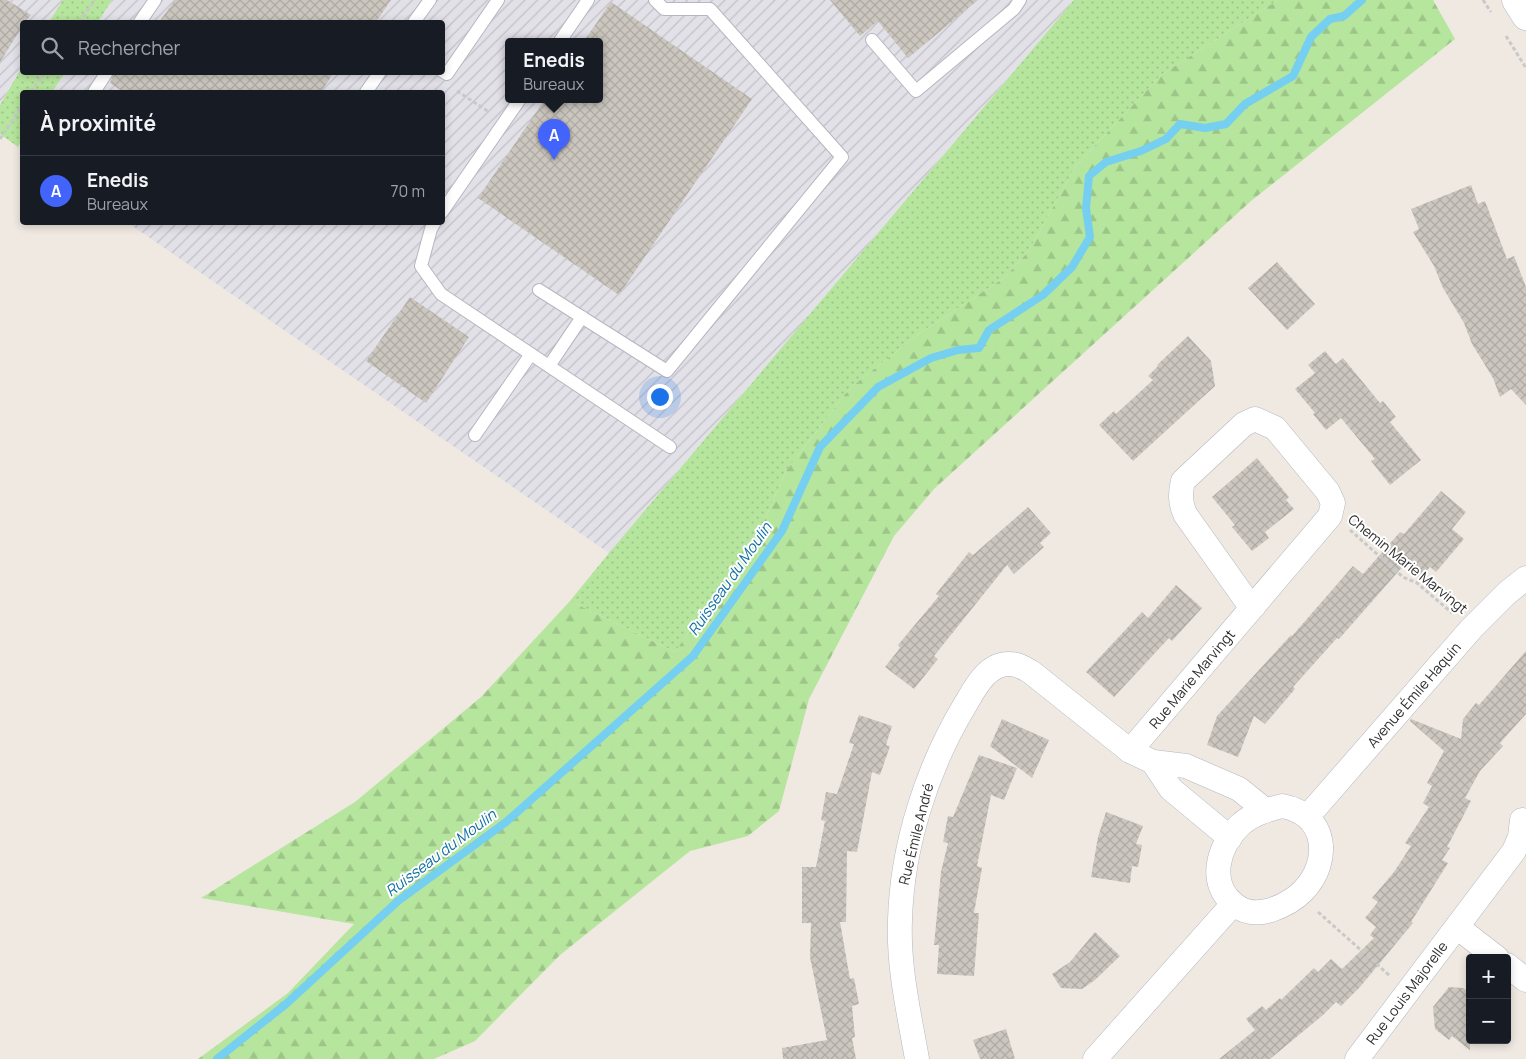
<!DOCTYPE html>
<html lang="fr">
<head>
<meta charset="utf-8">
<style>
	body { margin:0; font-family:Manrope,sans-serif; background:#20242c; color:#f1f3f6 }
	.controls { position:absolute; right:15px; bottom:15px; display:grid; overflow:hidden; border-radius:5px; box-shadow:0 2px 8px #0003 }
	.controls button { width:45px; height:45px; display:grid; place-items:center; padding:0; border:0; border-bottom:1px solid #363941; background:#171b24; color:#f1f3f6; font:25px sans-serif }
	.you { position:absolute; left:659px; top:396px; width:18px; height:18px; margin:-12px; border:4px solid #fff; border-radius:50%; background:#1a73e8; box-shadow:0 0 0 8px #1a73e833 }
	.badge { display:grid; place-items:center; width:32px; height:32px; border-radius:50%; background:#4264fb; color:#fff; font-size:16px; font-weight:700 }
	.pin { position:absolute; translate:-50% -41px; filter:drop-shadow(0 1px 2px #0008) }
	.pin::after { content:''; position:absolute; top:26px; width:18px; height:15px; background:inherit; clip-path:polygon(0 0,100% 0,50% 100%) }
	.popup { position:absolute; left:505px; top:38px; width:98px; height:65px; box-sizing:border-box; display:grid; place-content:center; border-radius:5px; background:#171b24; filter:drop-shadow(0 1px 4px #0005); font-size:16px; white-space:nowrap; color:#9ea1a6 }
	.popup b { font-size:19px; color:#f1f3f6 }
	.popup::after { content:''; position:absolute; left:50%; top:100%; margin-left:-10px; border:10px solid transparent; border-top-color:#171b24 }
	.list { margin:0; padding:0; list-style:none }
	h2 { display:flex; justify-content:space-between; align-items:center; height:65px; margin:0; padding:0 20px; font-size:21px }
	h2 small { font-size:16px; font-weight:400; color:#9ea1a6 }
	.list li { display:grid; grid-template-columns:32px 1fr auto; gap:15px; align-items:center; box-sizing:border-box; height:70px; padding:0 20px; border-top:1px solid #363941 }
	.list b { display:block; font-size:19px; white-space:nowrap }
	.list p { margin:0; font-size:16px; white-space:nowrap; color:#9ea1a6 }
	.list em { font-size:16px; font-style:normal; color:#9ea1a6 }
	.icon { flex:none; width:28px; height:28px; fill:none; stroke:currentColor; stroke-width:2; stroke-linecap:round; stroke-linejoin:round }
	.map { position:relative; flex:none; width:1526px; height:1059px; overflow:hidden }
	.search { position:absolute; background:#171b24; box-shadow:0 2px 8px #0003; left:20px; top:20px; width:425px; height:55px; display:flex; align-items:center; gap:12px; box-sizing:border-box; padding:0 18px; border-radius:5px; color:#9ea1a6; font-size:19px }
	.panel { position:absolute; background:#171b24; box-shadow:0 2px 8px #0003; left:20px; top:90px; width:425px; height:135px; border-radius:5px }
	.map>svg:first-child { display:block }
	.industrial { fill:url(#industrial-furrows); fill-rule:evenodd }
	.grass { fill:url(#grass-dots) }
	.forest { fill:url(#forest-firs) }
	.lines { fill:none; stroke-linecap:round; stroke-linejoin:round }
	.stream { stroke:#75cff0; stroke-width:8 }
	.building { fill:url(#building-cross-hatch) }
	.lane-casing { stroke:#b4b7c1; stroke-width:14 }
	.street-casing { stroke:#b4b7c1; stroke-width:25 }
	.secondary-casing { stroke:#b4b7c1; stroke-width:29 }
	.path { stroke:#c9c9c9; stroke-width:3; stroke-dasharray:4 2.5; stroke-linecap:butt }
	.lane { stroke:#fff; stroke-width:12 }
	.street { stroke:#fff; stroke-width:24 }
	.secondary { stroke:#fff; stroke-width:28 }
	.labels { text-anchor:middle; stroke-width:4; stroke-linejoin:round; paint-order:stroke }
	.street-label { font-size:14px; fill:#2e2e2e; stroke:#fff }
	.water-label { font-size:15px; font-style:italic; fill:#0d6fa3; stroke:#fff }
</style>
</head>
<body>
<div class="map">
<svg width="1526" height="1059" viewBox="0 0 1526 1059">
	<defs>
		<pattern id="industrial-furrows" width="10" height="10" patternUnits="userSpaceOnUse" patternTransform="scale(1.25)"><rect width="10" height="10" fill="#e3e1e8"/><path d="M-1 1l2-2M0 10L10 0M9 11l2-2" fill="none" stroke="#c3c1c7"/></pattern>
		<pattern id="grass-dots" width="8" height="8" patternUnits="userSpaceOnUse" patternTransform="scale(1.25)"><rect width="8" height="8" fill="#b6e59e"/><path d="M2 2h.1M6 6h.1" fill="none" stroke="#9dc588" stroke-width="1.8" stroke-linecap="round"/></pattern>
		<pattern id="forest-firs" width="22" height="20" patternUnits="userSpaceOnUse" patternTransform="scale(1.25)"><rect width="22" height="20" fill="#b6e59e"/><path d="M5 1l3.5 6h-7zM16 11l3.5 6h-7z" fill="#9dc588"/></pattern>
		<pattern id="building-cross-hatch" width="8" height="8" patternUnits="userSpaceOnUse" patternTransform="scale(1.25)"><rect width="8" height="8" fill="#cbc7bf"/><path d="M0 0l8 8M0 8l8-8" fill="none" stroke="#afaba4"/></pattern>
	</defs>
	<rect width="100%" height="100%" fill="#efe9e1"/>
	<!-- industrial -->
	<g class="industrial">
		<polygon points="0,0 63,0 49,22 22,22 22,67 0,105"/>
		<path d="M 112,0 L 1074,0 L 609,553 L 128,223 L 442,222 L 442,92 L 52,92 L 65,73 L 442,72 L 442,22 L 98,22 ZM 509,41 L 599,41 L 599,99 L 509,99 Z"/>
	</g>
	<!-- grass -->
	<g class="grass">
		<polygon points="63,0 112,0 98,22 49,22"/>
		<polygon points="1074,0 1278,0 1161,75 1076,166 1028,252 1004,278 920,333 850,388 786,471 762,526 675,652 570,601 609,553"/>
		<polygon points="22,67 22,72 65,73 52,92 22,92 22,139 18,147 0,134 0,105"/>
	</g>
	<!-- forest -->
	<polygon class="forest" points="1278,0 1433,0 1455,39 1251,201 934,489 894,536 809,699 779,811 748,836 690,851 560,955 475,1041 434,1059 198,1059 288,993 354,924 201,898 355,802 481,697 570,601 675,652 762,526 786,471 850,388 920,333 1004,278 1028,252 1076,166 1161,75"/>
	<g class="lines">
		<!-- stream -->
		<polyline class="stream" points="217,1059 286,1004 398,901 506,822 693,656 782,531 820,447 878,387 931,358 958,350 979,348 989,330 1043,295 1072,267 1090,237 1086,208 1089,176 1106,162 1141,151 1166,139 1180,124 1205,128 1226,124 1245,104 1293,76 1311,37 1330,19 1344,16 1362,0"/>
	</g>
	<!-- building -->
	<g class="building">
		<polygon points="0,0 7,0 31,15 25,22 22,22 22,27 0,62"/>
		<polygon points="175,0 391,0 376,22 159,22"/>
		<polygon points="830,0 978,0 908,58 878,21 860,36"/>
		<polygon points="611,2 752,99 619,295 478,198 545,99 599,99 599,41 584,41"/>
		<polygon points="115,72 334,72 321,92 123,92 110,83"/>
		<polygon points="1471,185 1478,204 1485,201 1507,259 1514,256 1526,287 1526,405 1511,389 1500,397 1493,378 1472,344 1464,323 1443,288 1434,266 1413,232 1419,229 1411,209"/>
		<polygon points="1277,262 1315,304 1287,330 1248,288"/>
		<polygon points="410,297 469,337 426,403 366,361"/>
		<polygon points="1188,336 1211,361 1215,386 1133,461 1099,425 1114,411 1116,414 1153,380 1148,376 1158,366 1157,365"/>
		<polygon points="1325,351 1336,364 1343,358 1380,403 1383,401 1396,417 1390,422 1421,460 1390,485 1371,461 1375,459 1341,418 1326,430 1313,414 1315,413 1295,389 1315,373 1308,365"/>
		<polygon points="1257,458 1289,497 1286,500 1294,509 1265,532 1269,538 1252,551 1232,527 1235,525 1212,497"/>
		<polygon points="1441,491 1466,512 1452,529 1464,539 1436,572 1430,567 1420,579 1404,565 1339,639 1337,638 1293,687 1295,689 1265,724 1254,716 1238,757 1207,745 1217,716 1291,635 1292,636 1353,566 1363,574 1400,532 1404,534"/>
		<polygon points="1028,507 1051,533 1040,543 1044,547 1014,574 1007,565 934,656 938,659 914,689 885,667 900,648 898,645 939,596 936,594 969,552 973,555"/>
		<polygon points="1176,585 1202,608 1172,641 1169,638 1114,697 1086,672 1142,612 1148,618"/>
		<polygon points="1526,651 1526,714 1500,743 1503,746 1480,771 1465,798 1471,801 1447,847 1450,848 1442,860 1448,863 1411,922 1413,923 1360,987 1341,1006 1336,1002 1323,1015 1270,1059 1219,1059 1255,1030 1246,1019 1262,1006 1266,1010 1280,998 1281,1000 1314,968 1318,972 1331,959 1342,969 1374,938 1370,935 1376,927 1365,918 1378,902 1372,898 1394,872 1411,846 1405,843 1429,807 1423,803 1432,786 1427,783 1444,751 1410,721 1411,719 1461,739 1463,719 1476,703 1479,705"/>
		<polygon points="859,715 892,726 886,745 890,746 880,775 872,772 857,852 847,851 846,922 840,922 850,979 854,978 859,1004 852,1006 855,1037 852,1038 856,1059 783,1059 782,1048 827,1040 810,957 811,923 802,923 802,867 816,867 825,821 821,820 826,792 837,794 854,744 849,743"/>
		<polygon points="1002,719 1049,740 1032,778 990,746"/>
		<polygon points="979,755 1017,768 1004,800 991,795 977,866 982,868 974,913 979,913 974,976 937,974 939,945 934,945 941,872 948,843 943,842 948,816 953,817"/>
		<polygon points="1106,812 1143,826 1136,844 1142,845 1138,867 1132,866 1130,883 1091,877 1098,837"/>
		<polygon points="1095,932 1120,956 1095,980 1082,989 1061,988 1052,974 1070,962"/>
		<polygon points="1449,987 1463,988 1470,993 1470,1050 1452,1036 1449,1040 1435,1029 1433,1007"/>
		<polygon points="1006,1029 1015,1059 980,1059 973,1040"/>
	</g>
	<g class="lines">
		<!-- lane casing -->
		<g class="lane-casing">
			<g id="lane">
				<polyline points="140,22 155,0"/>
				<polyline points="414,22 430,0"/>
				<polyline points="872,40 916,91 1014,9 1020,0"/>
				<polyline points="560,41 588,0"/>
				<polyline points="442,71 447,74 498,0"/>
				<polyline points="94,92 107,72"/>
				<polyline points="366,92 380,72"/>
				<polyline points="442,212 520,99"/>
				<polyline points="435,222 431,229 421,266 441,294 670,447"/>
				<polyline points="539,290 667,371 842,157 710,9 664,9 655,0"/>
				<polyline points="549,366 582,317"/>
				<polyline points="475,435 531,354"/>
			</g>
		</g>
		<!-- street casing -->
		<g class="street-casing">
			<g id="street">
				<path d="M 1130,751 L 1330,516 L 1333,503 L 1328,492 L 1275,428 L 1255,419 L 1244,424 L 1183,481 C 1180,493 1180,502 1185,514 L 1246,600 L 1254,606"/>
				<polyline points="1153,762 1171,789 1230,838"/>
				<path d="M 1282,806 C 1327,814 1332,861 1303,891 C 1294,900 1283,906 1271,910 C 1258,914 1245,913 1235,905 C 1207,884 1218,846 1240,825 C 1252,814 1267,810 1282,806 Z"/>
				<polyline points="1308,816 1471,629 1507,593 1526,578"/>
				<polyline points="1457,927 1497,958"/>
				<polyline points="1507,965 1526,980"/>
				<path d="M 917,1059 C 909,1013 898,967 900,920 C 902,846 927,768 965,705 C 975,688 987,663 1010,664 C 1018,664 1024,668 1031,672 L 1130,751 L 1153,762 L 1186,766 L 1239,789 L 1265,810"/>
				<polyline points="1095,1059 1233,904"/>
				<polyline points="1357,1059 1514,851 1520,837 1522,820"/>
			</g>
		</g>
		<!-- secondary casing -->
		<g class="secondary-casing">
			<polyline id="secondary" points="1516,0 1526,16"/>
		</g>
		<!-- path -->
		<g class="path">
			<polyline points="1483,0 1491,12"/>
			<polyline points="79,22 95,0"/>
			<polyline points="1506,36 1526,68"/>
			<polyline points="457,91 489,112"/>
			<polyline points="31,92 45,72"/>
			<polyline points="0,139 22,106"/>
			<polyline points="1350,530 1403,577 1417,583 1452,613"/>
			<polyline points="1318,912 1390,976"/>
		</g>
		<!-- lane -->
		<use href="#lane" class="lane"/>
		<!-- street -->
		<use href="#street" class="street"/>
		<!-- secondary -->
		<use href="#secondary" class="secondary"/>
	</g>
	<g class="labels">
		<!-- street labels -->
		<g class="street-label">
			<text transform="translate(1408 564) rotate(39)" y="5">Chemin Marie Marvingt</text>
			<text transform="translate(1192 679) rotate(-50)" y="5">Rue Marie Marvingt</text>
			<text transform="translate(1414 695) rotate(-49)" y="5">Avenue Émile Haquin</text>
			<text transform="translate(916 834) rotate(-76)" y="5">Rue Émile André</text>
			<text transform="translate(1407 993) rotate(-53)" y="5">Rue Louis Majorelle</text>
		</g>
		<!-- water labels -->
		<g class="water-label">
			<text transform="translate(730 579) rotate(-55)" y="5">Ruisseau du Moulin</text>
			<text transform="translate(441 853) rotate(-37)" y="5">Ruisseau du Moulin</text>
		</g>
	</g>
</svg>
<div class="controls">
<button>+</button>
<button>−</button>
</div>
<div class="you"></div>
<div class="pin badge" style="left:554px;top:160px">A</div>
<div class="popup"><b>Enedis</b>Bureaux</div>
<div class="search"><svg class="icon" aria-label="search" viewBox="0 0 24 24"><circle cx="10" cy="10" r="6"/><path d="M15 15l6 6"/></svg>Rechercher</div>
<section class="panel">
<h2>À proximité<small></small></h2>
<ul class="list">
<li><span class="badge">A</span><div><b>Enedis</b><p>Bureaux</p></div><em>70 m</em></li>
</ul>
</section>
</div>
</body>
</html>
